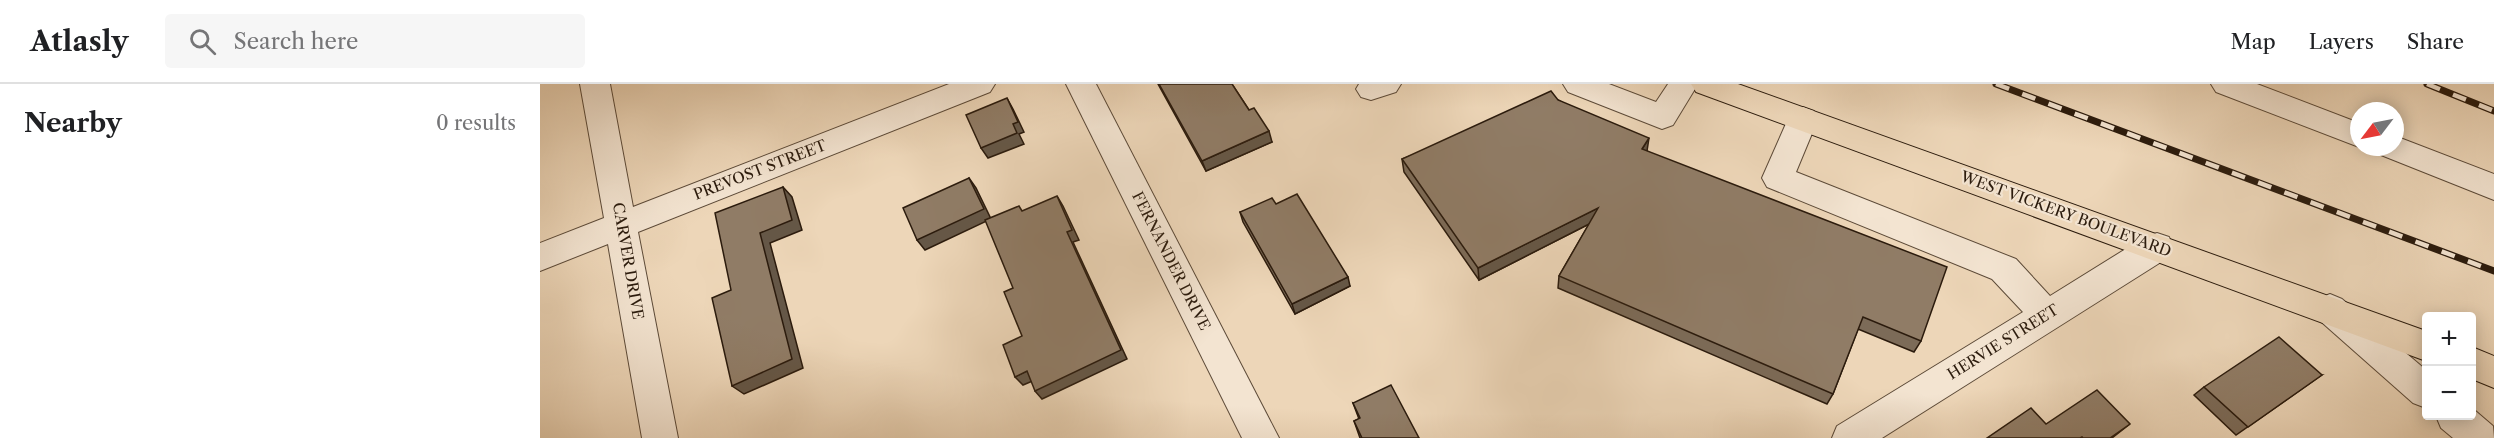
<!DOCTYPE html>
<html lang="en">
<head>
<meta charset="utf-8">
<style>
	body { margin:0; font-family:"Libre Caslon Text",serif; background:#f6f6f6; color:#202124 }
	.controls { position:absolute; right:18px; bottom:18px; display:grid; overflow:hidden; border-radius:6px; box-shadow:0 3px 15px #0003 }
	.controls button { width:54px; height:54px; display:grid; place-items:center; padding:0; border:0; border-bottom:2px solid #e0e0e0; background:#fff; color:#202124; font:30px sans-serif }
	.compass { position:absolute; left:1810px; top:18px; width:54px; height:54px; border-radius:50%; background:#fff; box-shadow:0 3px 15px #0003; rotate:238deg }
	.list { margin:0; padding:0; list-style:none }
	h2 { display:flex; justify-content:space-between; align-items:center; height:78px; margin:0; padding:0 24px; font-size:26px }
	h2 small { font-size:20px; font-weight:400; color:#757577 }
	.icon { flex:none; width:33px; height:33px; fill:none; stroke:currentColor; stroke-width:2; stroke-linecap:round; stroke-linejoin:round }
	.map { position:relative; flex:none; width:1954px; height:354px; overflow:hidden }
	header { display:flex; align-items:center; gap:36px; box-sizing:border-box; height:84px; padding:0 30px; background:#fff; border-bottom:2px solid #e0e0e0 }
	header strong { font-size:28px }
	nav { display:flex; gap:33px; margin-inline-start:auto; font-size:21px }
	.search { width:420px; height:54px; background:#f6f6f6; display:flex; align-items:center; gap:15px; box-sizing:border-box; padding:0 21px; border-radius:6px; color:#757577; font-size:22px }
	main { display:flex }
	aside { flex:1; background:#fff }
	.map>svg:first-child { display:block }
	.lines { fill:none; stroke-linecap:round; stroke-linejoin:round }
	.minor-casing { stroke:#5c4a38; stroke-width:2 }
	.major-casing { stroke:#2b1b0d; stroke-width:2 }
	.minor { fill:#f3e4d1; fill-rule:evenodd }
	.major { fill:#edd6b8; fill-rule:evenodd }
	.rail-casing { stroke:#2b1b0d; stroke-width:7 }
	.rail { stroke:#f3e4d1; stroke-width:4.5; stroke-dasharray:14; stroke-linecap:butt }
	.wall { fill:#7c6b58; stroke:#2b1b0d; stroke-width:1.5 }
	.shaded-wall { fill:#655747; stroke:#2b1b0d; stroke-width:1.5 }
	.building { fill:#907c66; stroke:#2b1b0d; stroke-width:1.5 }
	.labels { text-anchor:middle; stroke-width:4.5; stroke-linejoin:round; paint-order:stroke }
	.street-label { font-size:15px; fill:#2b1b0d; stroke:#f3e4d1 }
</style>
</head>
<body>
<header>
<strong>Atlasly</strong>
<div class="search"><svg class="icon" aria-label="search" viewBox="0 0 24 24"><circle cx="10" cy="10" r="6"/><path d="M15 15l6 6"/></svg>Search here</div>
<nav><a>Map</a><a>Layers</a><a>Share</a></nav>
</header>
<main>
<aside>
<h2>Nearby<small>0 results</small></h2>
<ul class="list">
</ul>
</aside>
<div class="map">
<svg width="1954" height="354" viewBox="0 0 1954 354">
	<rect width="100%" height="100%" fill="#edd6b8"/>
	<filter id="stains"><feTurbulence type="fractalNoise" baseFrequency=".00333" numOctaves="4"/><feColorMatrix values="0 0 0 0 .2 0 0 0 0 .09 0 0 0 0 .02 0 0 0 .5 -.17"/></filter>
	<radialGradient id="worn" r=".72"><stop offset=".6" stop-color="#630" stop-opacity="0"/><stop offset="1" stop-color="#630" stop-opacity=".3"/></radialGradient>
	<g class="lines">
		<!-- minor casing -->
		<g class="minor-casing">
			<g id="minor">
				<polygon points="40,0 70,0 93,123 409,0 455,0 450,8 98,148 138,354 102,354 68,160 0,187 0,159 64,134"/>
				<polygon points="526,0 556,0 739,354 702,354"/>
				<polygon points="819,0 861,0 856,8 831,16 821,13 816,5"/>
				<polygon points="1023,0 1069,0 1116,18 1128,0 1158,0 1133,41 1122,45 1028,8"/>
				<polygon points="1671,0 1717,0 1819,39 1819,63 1676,8"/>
				<polygon points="1263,23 1274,27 1278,35 1256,88 1476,175 1510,212 1605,153 1617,149 1629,153 1633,163 1629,173 1342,354 1292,354 1297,342 1483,228 1452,195 1227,103 1222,94 1248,35 1252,27"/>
				<polygon points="1855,52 1954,90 1954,116 1841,71 1837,63 1855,63"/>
				<polygon points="1790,210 1802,215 1886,286 1886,324 1873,319 1778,235 1773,225 1778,215"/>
				<polygon points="1932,324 1953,342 1954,354 1913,354 1901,344 1896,332 1932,332"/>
			</g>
		</g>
		<!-- major casing -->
		<g class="major-casing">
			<g id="major">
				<polygon points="1151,0 1198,0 1886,247 1886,277 1156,8"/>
				<polygon points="1932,263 1954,272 1954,304 1932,295"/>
			</g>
		</g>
		<!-- minor -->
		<use href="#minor" class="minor"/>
		<!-- major -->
		<use href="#major" class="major"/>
		<!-- rail casing -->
		<g class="rail-casing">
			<g id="rail">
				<polyline points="1456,0 1954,187"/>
				<polyline points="1887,0 1954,27"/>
			</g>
		</g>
		<!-- rail -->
		<use href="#rail" class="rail"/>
	</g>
	<!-- wall -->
	<g class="wall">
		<polygon points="618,0 692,0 709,26 732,58 666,87"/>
		<polygon points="1018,16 1107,67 1381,257 1374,268 1318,245 1293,310 1287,320 1018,204 1019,192 1049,140 939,196 864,88 862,75"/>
		<polygon points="736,120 810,202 755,230 703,138 700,128"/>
		<polygon points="1782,291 1696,351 1654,311 1664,303"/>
		<polygon points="813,319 879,354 820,354 814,337 819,335"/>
	</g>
	<!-- shaded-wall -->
	<g class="shaded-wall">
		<polygon points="467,14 473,25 484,48 479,50 484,60 448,74 441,64 473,40"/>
		<polygon points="729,47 732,58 666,87 662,77"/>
		<polygon points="1109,54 1107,67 1100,78 1102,65"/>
		<polygon points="429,94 436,104 451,135 385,166 377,156"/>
		<polygon points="243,103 252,113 262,146 230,159 263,284 204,310 192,302 220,149"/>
		<polygon points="517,112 523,122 539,156 533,158 587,275 502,315 495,307 527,148"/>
		<polygon points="1058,124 1057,136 939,196 938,184"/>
		<polygon points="808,193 810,202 755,230 752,220"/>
		<polygon points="487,287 495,296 483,301 475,293"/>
		<polygon points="1590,340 1572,354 1570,354"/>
	</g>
	<!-- building -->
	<g class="building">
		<polygon points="619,0 692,0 709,26 714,24 729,47 662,77"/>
		<polygon points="1011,7 1018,16 1109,54 1102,65 1407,183 1381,257 1323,233 1293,310 1019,192 1058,124 938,184 862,75"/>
		<polygon points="467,14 478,38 473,40 477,49 441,64 426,31"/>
		<polygon points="429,94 444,125 377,156 363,124"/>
		<polygon points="243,103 252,136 220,149 252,275 192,302 172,214 191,206 175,129"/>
		<polygon points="757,110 808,193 752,220 700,128 732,114 736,120"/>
		<polygon points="517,112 532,146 527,148 581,266 495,307 487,287 475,293 463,261 482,252 464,208 473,204 445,136 479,122 482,127"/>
		<polygon points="1739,253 1782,291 1708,343 1664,303"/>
		<polygon points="851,301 879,354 822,354 814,337 820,334 813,319"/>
		<polygon points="1557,306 1590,340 1570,354 1543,354 1542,353 1540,354 1447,354 1491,324 1506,340"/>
	</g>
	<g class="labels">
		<!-- street labels -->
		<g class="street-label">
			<text transform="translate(220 86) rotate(-21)" y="5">PREVOST STREET</text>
			<text transform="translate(1526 130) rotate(20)" y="5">WEST VICKERY BOULEVARD</text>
			<text transform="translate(88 177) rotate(80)" y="5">CARVER DRIVE</text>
			<text transform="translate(631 177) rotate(63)" y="5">FERNANDER DRIVE</text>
			<text transform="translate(1463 258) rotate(-32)" y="5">HERVIE STREET</text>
		</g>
	</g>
	<rect width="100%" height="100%" filter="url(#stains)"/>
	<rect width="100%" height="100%" fill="url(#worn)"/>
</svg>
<div class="controls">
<button>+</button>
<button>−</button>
</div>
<svg class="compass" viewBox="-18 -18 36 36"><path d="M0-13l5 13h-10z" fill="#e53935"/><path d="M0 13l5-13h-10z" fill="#757577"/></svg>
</div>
</main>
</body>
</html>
